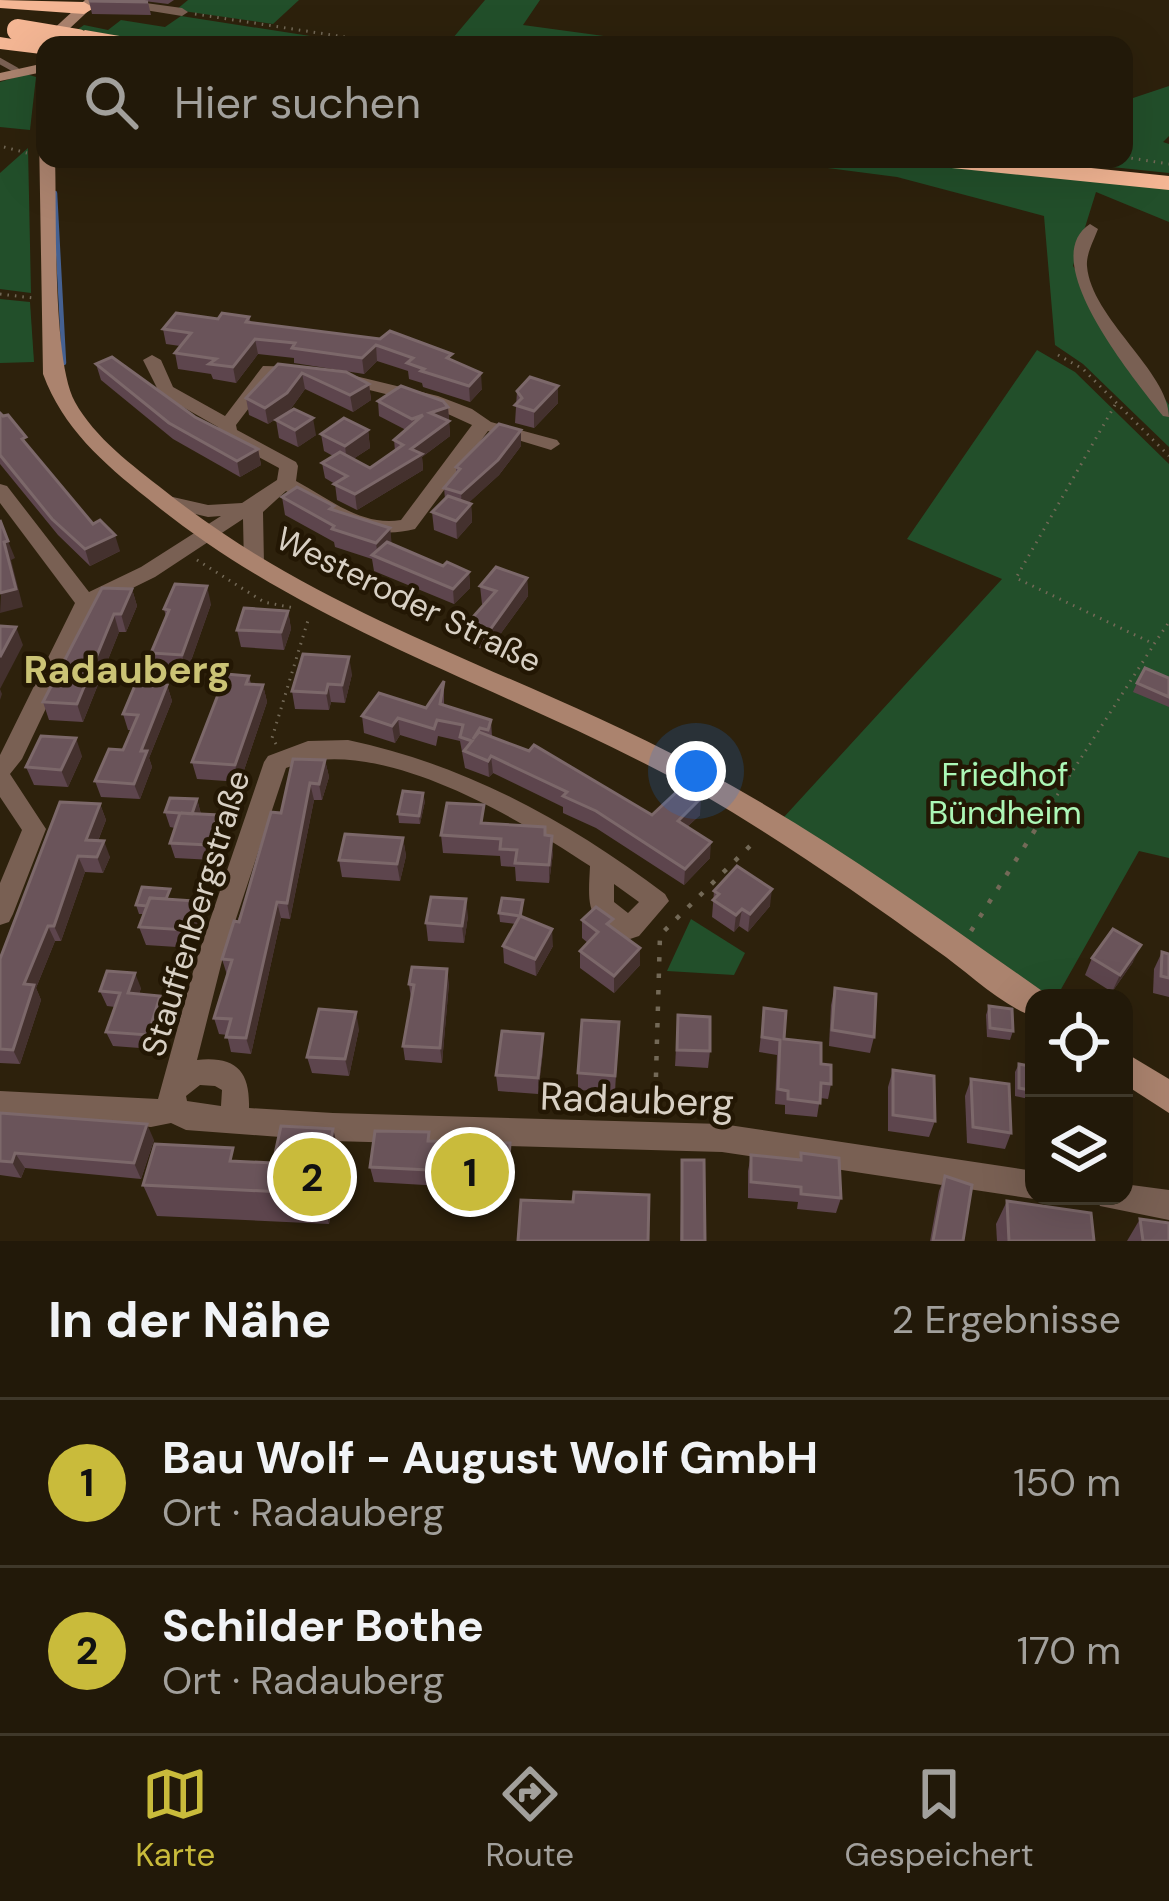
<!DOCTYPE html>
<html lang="de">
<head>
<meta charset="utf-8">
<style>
	body { margin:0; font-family:"DM Sans",sans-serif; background:#2a2212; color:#f1f3f6 }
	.controls { position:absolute; right:36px; bottom:36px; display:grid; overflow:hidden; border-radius:24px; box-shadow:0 12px 48px #0002 }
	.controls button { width:108px; height:108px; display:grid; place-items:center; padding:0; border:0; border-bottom:3px solid #3f382a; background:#221909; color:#f1f3f6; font:60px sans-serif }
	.you { position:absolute; left:696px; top:771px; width:42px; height:42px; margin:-30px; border:9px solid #fff; border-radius:50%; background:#1a73e8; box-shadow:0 0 0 18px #1a73e833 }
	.badge { display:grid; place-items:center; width:78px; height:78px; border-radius:50%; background:#c9bb3b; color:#111; font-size:39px; font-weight:700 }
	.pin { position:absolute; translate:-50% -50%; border:6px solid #fff; box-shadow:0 3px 12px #0006 }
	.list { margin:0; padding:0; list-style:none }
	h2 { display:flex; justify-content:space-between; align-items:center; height:156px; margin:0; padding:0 48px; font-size:51px }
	h2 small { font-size:39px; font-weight:400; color:#a2a09c }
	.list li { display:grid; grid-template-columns:78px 1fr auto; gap:36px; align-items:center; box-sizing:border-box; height:168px; padding:0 48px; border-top:3px solid #3f382a }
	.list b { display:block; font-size:45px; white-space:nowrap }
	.list p { margin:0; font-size:39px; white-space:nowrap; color:#a2a09c }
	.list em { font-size:39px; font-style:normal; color:#a2a09c }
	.icon { flex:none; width:66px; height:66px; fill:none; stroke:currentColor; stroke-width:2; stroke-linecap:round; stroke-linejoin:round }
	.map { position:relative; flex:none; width:1169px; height:1241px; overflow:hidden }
	.search { position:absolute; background:#221909; box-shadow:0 12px 48px #0002; left:36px; right:36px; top:36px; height:132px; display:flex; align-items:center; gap:30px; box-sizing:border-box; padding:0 42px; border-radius:24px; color:#a2a09c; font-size:45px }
	.sheet { height:492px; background:#221909 }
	nav { display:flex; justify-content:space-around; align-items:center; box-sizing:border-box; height:168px; border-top:3px solid #3f382a; background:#221909; font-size:33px; color:#a2a09c }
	nav a { display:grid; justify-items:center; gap:6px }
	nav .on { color:#c9bb3b }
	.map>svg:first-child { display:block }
	.green { fill:#224f2a }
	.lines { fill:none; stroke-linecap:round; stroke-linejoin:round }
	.stream { stroke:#456192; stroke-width:4.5 }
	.path-far1 { stroke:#736957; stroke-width:3; stroke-dasharray:1.5 6; stroke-linecap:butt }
	.path { stroke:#736957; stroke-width:4.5; stroke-dasharray:4.5 12; stroke-linecap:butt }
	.lane { stroke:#796053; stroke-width:6 }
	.street { fill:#796053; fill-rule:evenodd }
	.secondary { fill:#ab836e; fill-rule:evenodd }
	.highway { fill:#f4b694; fill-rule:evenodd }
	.highway-bridge { stroke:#f4b694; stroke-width:22 }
	.wall { fill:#5d454d }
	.shaded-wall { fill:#44312e }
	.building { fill:#6a545a; stroke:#7c686a; stroke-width:3 }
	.labels { text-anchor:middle; stroke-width:9; stroke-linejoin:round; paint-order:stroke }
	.street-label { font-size:33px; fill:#d8d0c4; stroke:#231704 }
	.park-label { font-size:33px; fill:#acf7b6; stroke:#231704 }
	.quarter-label { font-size:39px; font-weight:bold; fill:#cbc375; stroke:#231704 }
	.near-street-label { font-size:39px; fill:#d8d0c4; stroke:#231704 }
</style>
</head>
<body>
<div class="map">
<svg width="1169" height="1241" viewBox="0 0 1169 1241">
	<rect width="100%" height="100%" fill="#2d210c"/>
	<!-- green -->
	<g class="green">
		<polygon points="188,0 299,0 273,24 176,10"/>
		<polygon points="485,0 540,0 523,25 670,45 447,45"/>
		<polygon points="181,16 368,45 164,45 84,30 67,42 88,45 56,45 84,25 108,30 121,20 165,27"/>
		<polygon points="26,74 36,77 30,130 0,127 0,82"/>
		<polygon points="1169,86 1169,136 1163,142 1169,144 1169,173 1035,159 1124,159 1124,101"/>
		<polygon points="28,148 31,293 0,289 0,173"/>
		<polygon points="758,159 899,159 1169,187 1169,222 1096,192 1073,266 1169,405 1169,447 1083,364 1055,345 1044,216 897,177"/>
		<polygon points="0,299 30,302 34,362 0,363"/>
		<polygon points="1037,350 1075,372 1169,464 1169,858 1139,851 1056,998 1044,998 784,817 1002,579 907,539"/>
		<polygon points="691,919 745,953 734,975 667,971"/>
	</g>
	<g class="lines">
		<!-- stream -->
		<polyline class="stream" points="55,193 64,363"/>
		<!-- path-far1 -->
		<g class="path-far1">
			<polyline points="195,14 397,45"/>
			<polyline points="4,147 27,153"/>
			<polyline points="1124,157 1169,164"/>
			<polyline points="0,294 33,298"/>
			<polyline points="1058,355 1083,369 1169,456"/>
			<polyline points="1115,405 1016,578 1154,644 1169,622"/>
			<polyline points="197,560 264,602 294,608"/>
			<polyline points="276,744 272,738 309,617"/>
			<polyline points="1045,814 1153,646"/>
		</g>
		<!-- path -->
		<g class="path">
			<polyline points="971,931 1047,811"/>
			<polyline points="655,1110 660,935 755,841"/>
		</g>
		<!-- lane -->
		<polyline class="lane" points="0,61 16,70"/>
		<!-- street -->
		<g class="street">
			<polygon points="124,0 182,8 188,12 182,16 120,6 118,4"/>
			<path d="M 1090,224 L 1098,229 C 1094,240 1086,254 1087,266 C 1091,318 1169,372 1169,417 L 1163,416 C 1136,381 1034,260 1090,224 Z"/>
			<path d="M 152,355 L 161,360 L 173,387 L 225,416 L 263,366 L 307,367 L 307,375 L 274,375 L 236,425 L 237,430 L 296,462 L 298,466 L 296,481 C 328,498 362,527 401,520 L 472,425 L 426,404 L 337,382 L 337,374 L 343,373 L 438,396 L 472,409 L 491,422 L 557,440 L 560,444 L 551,450 L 488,431 L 415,529 C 365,542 328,515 286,491 L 263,512 L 264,565 L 261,570 L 254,572 L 244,565 L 243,519 L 155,577 L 94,607 L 22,759 L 10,774 L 46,829 L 13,914 L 9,922 L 0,925 L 0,883 L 22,830 L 0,797 L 0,755 L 75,603 L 0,503 L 0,484 L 7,486 L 89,592 L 141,567 L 221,516 L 208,517 L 157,505 L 154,501 L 157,497 L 164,495 L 208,505 L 242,503 L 277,480 L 279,468 L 222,437 L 218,427 L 160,394 L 143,360 Z"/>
			<path d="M 348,740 C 467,765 569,822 665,894 L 669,901 L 639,936 L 630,939 C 585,922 588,907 590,866 C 516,817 375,732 286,768 L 222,961 L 197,1060 C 236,1056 250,1071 249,1108 L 333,1113 L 722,1124 L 1034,1171 L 1034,1196 L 1042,1196 L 1034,1199 L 722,1152 L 333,1141 L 186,1130 L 171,1123 L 151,1127 L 0,1117 L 0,1091 L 158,1099 L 196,961 L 264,762 L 268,756 L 308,741 ZM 614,884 L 639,902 L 628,913 L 614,902 ZM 200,1085 L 215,1086 L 222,1090 L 221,1106 L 187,1101 L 186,1096 Z"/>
			<polygon points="1124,1184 1169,1190 1169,1220 1100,1206 1095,1196 1124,1196"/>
		</g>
		<!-- secondary -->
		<g class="secondary">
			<polygon points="85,0 100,0 52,45 37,50 37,44"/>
			<path d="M 45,63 L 45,159 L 55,159 C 57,214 52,360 75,402 C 95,438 132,465 165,491 C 328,621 522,672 703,770 C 823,834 934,915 1045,993 L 1047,998 L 1034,998 L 1034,1017 C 999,1004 967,971 936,950 C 870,902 802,855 732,812 C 540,695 323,643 147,498 C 103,463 63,428 43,374 L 38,73 L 0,81 L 0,73 Z"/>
			<polygon points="1124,1052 1169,1079 1169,1113 1124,1084"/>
		</g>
		<!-- highway -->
		<g class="highway">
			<polygon points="0,0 84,2 94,8 84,14 0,8"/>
			<polygon points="85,30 137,39 148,45 78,40 75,36"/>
			<polygon points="0,37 50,45 41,54 0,49"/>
			<polygon points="920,159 1004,159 1169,176 1169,190 932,166"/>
		</g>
		<!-- highway-bridge -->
		<polyline class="highway-bridge" points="18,30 78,40"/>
	</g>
	<!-- wall -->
	<g class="wall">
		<polygon points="136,0 174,0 168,4"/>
		<polygon points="89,1 148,2 151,15 92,14"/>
		<polygon points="249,317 251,323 452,360 482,389 470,402 423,387 422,383 409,379 408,371 377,361 364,374 294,363 294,358 258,354 236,383 213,379 211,374 178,369 175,353 180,346 166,344 163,329"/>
		<polygon points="96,364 258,449 261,465 240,477 173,439 101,380"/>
		<polygon points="278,364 369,384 371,400 353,412 305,389 290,410 268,424 249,415 246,398"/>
		<polygon points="558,386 558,403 534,428 515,423 517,391"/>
		<polygon points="378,401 448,407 450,436 422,457 423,470 357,510 337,500 335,484 325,478 322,463 333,456 324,451 321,434 368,430 370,448 353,459 370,468 395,451 394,440 406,430 379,416"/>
		<polygon points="0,413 93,524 120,551 90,566 58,535 0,464"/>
		<polygon points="276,420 316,435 298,447 279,438"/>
		<polygon points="521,446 499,475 468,503 471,504 472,522 457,539 434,530 432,512 445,499 444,488 456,473 456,467"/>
		<polygon points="282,497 335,511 390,528 391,543 443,566 469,572 470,588 454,604 374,571 372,559 335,547 334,542 285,515"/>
		<polygon points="527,578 528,596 488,651 467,643 466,625 484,604 482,604 480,586"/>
		<polygon points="132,589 137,606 126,632 119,632 83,722 49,720 43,702"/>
		<polygon points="211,604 187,672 156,671 151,653 166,617 164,609"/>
		<polygon points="288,611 291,629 284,650 241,647 237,630"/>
		<polygon points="352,674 345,703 331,702 329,710 295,709 292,691"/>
		<polygon points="249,676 251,684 263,685 267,702 240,782 197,779 192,762"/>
		<polygon points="1169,678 1169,707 1133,692 1137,683"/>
		<polygon points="444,681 444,705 491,720 492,737 652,815 700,815 687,827 710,858 684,885 596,828 563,813 563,807 493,773 489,777 465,768 460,741 438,736 436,746 400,735 395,743 364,733 362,716 426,708"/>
		<polygon points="167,685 172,701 149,758 152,767 140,799 101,797 95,781 123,750 132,730 128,730 123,714"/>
		<polygon points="82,756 68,787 34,785 26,767"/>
		<polygon points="325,760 329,777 322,800 314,800 290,919 281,918 251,1054 231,1052 227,1035 219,1034 214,1018 227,975 222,959 281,813"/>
		<polygon points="197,799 201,814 218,815 223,831 213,860 175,858 170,843 175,828 170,827 165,812"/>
		<polygon points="425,801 420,824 399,823 398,814"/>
		<polygon points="100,804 106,820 98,841 110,857 103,873 85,872 61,941 55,941 36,988 41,1000 20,1064 0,1063 0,959"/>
		<polygon points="486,823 546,835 553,853 549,883 516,881 515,867 501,866 500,856 443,853 441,835"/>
		<polygon points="403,838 406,856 400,881 342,877 339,860"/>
		<polygon points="714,891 770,906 748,932 739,926 734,932 712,917"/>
		<polygon points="173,898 202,918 192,948 146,945 139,927 144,914 139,914 136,905"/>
		<polygon points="523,900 522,917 553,946 536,976 504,963 503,946 516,924 500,922 499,913"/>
		<polygon points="468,916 464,943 428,941 426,923"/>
		<polygon points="582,920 613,928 640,965 614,993 580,968 580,951 588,943 582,938"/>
		<polygon points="1162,952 1169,954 1169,997 1153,993 1154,969"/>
		<polygon points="1092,958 1133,962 1112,992 1085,975"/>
		<polygon points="449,983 442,1063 405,1060 403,1046 411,999 409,984"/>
		<polygon points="141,988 139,994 166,1010 153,1049 113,1046 106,1032 115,1007 107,1006 100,991"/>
		<polygon points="835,988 874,1037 870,1053 829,1046 831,1005"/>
		<polygon points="989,1006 1013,1031 1010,1040 987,1037 986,1015"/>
		<polygon points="764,1008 784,1039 821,1064 831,1084 828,1099 820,1098 817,1117 785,1114 785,1105 775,1104 777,1055 759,1052"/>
		<polygon points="678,1015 710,1051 708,1068 675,1066"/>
		<polygon points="619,1022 615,1092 578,1090 578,1073"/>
		<polygon points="359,1029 349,1076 312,1073 307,1057"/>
		<polygon points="543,1051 538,1094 498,1091 496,1075"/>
		<polygon points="1019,1064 1034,1067 1034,1100 1015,1096 1015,1072"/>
		<polygon points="893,1070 935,1121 929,1137 888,1131 888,1087"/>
		<polygon points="971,1079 1011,1133 1005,1149 967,1143 965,1096"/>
		<polygon points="0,1113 154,1140 141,1179 25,1168 21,1178 0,1175"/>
		<polygon points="333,1129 341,1160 329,1224 157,1216 143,1185 238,1161 273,1163"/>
		<polygon points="431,1141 510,1143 511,1159 509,1190 374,1182 370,1167"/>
		<polygon points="801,1153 841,1198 836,1213 797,1209 798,1202 748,1198 748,1171 751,1155 799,1159"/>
		<polygon points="682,1160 705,1241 680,1241"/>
		<polygon points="945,1176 963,1241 930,1241 939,1191"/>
		<polygon points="1007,1201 1094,1241 997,1241 996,1224"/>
		<polygon points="1140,1219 1169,1241 1127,1241"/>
	</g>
	<!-- shaded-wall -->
	<g class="shaded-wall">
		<polygon points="255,339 258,354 236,383 233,367"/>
		<polygon points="376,345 377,361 364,374 362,358"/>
		<polygon points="302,373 305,389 290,410 268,424 265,408"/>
		<polygon points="481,373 482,389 470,402 469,386"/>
		<polygon points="369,384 371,400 353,412 350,395"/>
		<polygon points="558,386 558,403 534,428 534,411"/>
		<polygon points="448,407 450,436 422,457 423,470 357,510 355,494 411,449 430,413"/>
		<polygon points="313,418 316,435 298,447 295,430"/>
		<polygon points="368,430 370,448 347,463 345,446"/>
		<polygon points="521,430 521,446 499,475 462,509 461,493"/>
		<polygon points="258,449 261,465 240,477 237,461"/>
		<polygon points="471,504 472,522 457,539 456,521"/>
		<polygon points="390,528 392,546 378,558 376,543"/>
		<polygon points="115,535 120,551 90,566 85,549"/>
		<polygon points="8,541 15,558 11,560 23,607 0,613 4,542"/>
		<polygon points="469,572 470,588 454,604 453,589"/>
		<polygon points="527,578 528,596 488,651 487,634"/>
		<polygon points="207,586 211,604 187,672 182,655"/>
		<polygon points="132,589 137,606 126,632 121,614"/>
		<polygon points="288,611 291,629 284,650 281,632"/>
		<polygon points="114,614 119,632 83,722 77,704"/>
		<polygon points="16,627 23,645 0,689 2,694 0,700 0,657"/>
		<polygon points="349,657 352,674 345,703 342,685"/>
		<polygon points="328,684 331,702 329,710 326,693"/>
		<polygon points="167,685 172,701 149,758 152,767 140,799 134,784 141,751"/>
		<polygon points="263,685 267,702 240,782 235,765"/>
		<polygon points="398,718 400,735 395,743 392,726"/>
		<polygon points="76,738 82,756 68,787 61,770"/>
		<polygon points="491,756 493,773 489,777 488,761"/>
		<polygon points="325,760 329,777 322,800 319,784"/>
		<polygon points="310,783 314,800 290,919 287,903"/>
		<polygon points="423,793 425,801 420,824 419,816"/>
		<polygon points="701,798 700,815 676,837 678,821"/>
		<polygon points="197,799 201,815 192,814"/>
		<polygon points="100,804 106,820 92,856 86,840"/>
		<polygon points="218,815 223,831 213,860 208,845"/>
		<polygon points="552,836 553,853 549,883 549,865"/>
		<polygon points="403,838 406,856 400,881 397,864"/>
		<polygon points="104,841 110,857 103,873 97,857"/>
		<polygon points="711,842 710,858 684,885 685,869"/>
		<polygon points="78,856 85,872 61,941 54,926"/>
		<polygon points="772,889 770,906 748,932 750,914"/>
		<polygon points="466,899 468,916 464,943 462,926"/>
		<polygon points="196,901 202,918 192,948 186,930"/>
		<polygon points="277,902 281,918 251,1054 246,1038"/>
		<polygon points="742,909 739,926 734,932 736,915"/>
		<polygon points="48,926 55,941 36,988 41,1000 20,1064 13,1050 24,984"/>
		<polygon points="552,929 553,946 536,976 535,959"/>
		<polygon points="1141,945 1133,962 1112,992 1120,975"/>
		<polygon points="640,948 640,965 614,993 614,976"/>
		<polygon points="447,969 449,983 442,1063 440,1048"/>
		<polygon points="135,973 141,988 134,1008 128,993"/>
		<polygon points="160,996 166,1010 153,1049 148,1035"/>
		<polygon points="356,1012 359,1029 349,1076 345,1059"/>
		<polygon points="543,1034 543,1051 538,1094 538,1078"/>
		<polygon points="147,1124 154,1140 141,1179 134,1163"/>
		<polygon points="333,1129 341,1160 329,1224 321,1194"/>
		<polygon points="510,1143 511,1159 509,1190 508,1174"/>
		<polygon points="15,1153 25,1168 21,1178 12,1162"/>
	</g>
	<!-- building -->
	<g class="building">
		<polygon points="91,0 133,0 148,2 89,1"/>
		<polygon points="176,313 218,319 222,313 249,317 246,322 380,339 390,331 452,354 447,358 481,373 469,386 421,371 424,369 407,363 413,358 376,345 362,358 292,348 295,343 255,339 233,367 209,364 216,359 175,353 191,333 163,329"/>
		<polygon points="112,357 195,417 258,449 237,461 169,423 96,364"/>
		<polygon points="278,364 346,372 369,384 350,395 302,373 287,393 265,408 246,398"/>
		<polygon points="530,377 558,386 534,411 515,405 522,398 517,391"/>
		<polygon points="401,386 443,401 448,407 430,413 449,421 411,449 422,454 355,494 334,484 347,476 322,463 340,452 370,468 403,445 394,440 423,415 412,419 378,401"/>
		<polygon points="294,409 313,418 295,430 276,420"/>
		<polygon points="0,413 3,416 8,415 26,437 22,439 93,524 100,520 115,535 85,549 52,519 0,455"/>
		<polygon points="344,418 368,430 345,446 321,434"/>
		<polygon points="499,424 521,430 498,460 461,493 444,488 460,469 456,467"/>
		<polygon points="297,487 334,506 330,509 390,528 376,543 332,529 334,526 282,497"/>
		<polygon points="448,496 471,504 456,521 432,512"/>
		<polygon points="0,520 8,541 4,542 16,589 0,593"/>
		<polygon points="387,542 443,566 447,562 469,572 453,589 372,555"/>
		<polygon points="496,567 527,578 487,634 466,625 496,591 480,586"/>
		<polygon points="175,584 207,586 182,655 151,653 169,610 164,609"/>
		<polygon points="102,588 132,589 121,614 114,614 77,704 43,702"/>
		<polygon points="244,608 288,611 281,632 237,630"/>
		<polygon points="0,626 16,627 0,657"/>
		<polygon points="303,654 349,657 342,685 328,684 326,693 292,691"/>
		<polygon points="1145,668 1169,678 1169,697 1137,683"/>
		<polygon points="226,674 249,676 246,684 263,685 235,765 192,762"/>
		<polygon points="444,681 440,704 491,720 488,730 480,728 473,739 479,732 529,751 534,745 652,815 683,786 701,798 678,821 711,842 685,869 596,811 563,796 567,792 491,756 488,761 464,751 472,741 460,737 463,725 437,720 434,729 398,718 392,726 362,716 379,693 426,708"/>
		<polygon points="136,683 167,685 141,751 147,751 134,784 95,781 109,749 123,750 138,715 123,714"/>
		<polygon points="41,736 76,738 61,770 26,767"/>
		<polygon points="293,759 325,760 319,784 310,783 287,903 277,902 246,1038 226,1037 231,1019 214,1018 232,960 222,959 234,921 239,922 271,812 281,813"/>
		<polygon points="403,791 423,793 419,816 398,814"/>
		<polygon points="170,798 197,799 192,814 181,813 218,815 208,845 170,843 180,813 165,812"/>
		<polygon points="60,802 100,804 86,840 104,841 97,857 78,856 54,926 48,926 24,984 34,985 13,1050 0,1049 0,959"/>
		<polygon points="447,803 484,805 481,823 545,827 545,835 552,836 549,865 515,863 517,850 500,849 501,839 441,835"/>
		<polygon points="345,834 403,838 397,864 339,860"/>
		<polygon points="737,866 772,889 750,914 742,909 736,915 713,900 719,894 714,891"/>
		<polygon points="142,887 170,889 166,899 150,898 147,906 136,905"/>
		<polygon points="431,897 466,899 462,926 426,923"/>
		<polygon points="150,898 196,901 186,930 139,927"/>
		<polygon points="502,898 523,900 520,916 499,913"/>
		<polygon points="596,907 613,919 607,924 640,948 614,976 580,951 598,932 582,920"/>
		<polygon points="520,916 552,929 535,959 503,946"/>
		<polygon points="1113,929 1141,945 1120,975 1092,958"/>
		<polygon points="1162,952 1169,954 1169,978 1161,976"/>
		<polygon points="412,967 447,969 440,1048 403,1046 414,985 409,984"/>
		<polygon points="107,971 135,973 128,993 160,996 148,1035 106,1032 120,993 100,991"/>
		<polygon points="835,988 876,994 874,1037 832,1030"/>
		<polygon points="989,1006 1012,1009 1013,1031 990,1028"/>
		<polygon points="764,1008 786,1011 784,1039 821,1043 821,1064 831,1065 831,1084 821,1083 820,1103 788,1099 788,1091 778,1089 780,1040 762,1037"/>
		<polygon points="319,1009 356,1012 345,1059 307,1057"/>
		<polygon points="678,1015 710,1017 710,1051 677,1050"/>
		<polygon points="582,1020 619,1022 615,1076 578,1073"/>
		<polygon points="502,1031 543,1034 538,1078 496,1075"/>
		<polygon points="1019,1064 1034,1067 1034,1091 1019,1088"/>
		<polygon points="893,1070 934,1076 935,1121 893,1115"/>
		<polygon points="971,1079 1009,1084 1011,1133 973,1127"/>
		<polygon points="0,1113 147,1124 134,1163 15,1153 12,1162 0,1161"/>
		<polygon points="281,1126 333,1129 321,1194 143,1185 155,1144 233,1148 230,1161 273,1163"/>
		<polygon points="375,1131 429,1132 428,1141 510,1143 508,1174 370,1167"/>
		<polygon points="801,1153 839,1158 841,1198 801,1194 801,1187 751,1182 751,1155 801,1160"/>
		<polygon points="682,1160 704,1160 705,1241 682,1241"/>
		<polygon points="945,1176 972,1185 963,1241 933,1241"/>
		<polygon points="574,1192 649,1195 648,1241 518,1241 521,1200 573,1202"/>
		<polygon points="1007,1201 1091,1213 1094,1241 1009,1241"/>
		<polygon points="1140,1219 1169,1223 1169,1241 1143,1241"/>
	</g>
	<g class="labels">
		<!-- street labels -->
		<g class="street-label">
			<text transform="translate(409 599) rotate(26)" y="12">Westeroder Straße</text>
			<text transform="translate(195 913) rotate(-73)" y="12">Stauffenbergstraße</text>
		</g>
		<!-- park labels -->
		<g class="park-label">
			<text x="1005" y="786">Friedhof<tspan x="1005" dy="38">Bündheim</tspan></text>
		</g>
		<!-- quarter labels -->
		<g class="quarter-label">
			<text x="127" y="683">Radauberg</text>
		</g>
		<!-- near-street labels -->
		<g class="near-street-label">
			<text transform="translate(637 1099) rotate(2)" y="14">Radauberg</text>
		</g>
	</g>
</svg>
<div class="controls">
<button><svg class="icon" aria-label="locate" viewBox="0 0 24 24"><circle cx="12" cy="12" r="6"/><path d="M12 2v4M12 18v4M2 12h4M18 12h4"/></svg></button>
<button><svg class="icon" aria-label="layers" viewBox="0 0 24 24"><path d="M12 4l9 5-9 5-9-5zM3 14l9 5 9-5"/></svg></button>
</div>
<div class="you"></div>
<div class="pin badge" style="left:470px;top:1172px">1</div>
<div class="pin badge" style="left:312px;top:1177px">2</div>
<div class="search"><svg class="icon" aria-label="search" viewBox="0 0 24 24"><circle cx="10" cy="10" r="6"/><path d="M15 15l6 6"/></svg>Hier suchen</div>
</div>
<section class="sheet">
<h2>In der Nähe<small>2 Ergebnisse</small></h2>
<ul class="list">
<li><span class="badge">1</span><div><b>Bau Wolf - August Wolf GmbH</b><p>Ort · Radauberg</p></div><em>150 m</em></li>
<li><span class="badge">2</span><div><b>Schilder Bothe</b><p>Ort · Radauberg</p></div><em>170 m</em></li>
</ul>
</section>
<nav>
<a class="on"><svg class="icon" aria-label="map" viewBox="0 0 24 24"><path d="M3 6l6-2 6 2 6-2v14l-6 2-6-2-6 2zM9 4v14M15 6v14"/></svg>Karte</a>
<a><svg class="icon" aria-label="directions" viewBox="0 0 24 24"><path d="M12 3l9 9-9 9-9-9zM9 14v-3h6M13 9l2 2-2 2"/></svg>Route</a>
<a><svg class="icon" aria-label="saved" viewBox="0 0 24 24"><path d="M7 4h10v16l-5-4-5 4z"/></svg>Gespeichert</a>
</nav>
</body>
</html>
